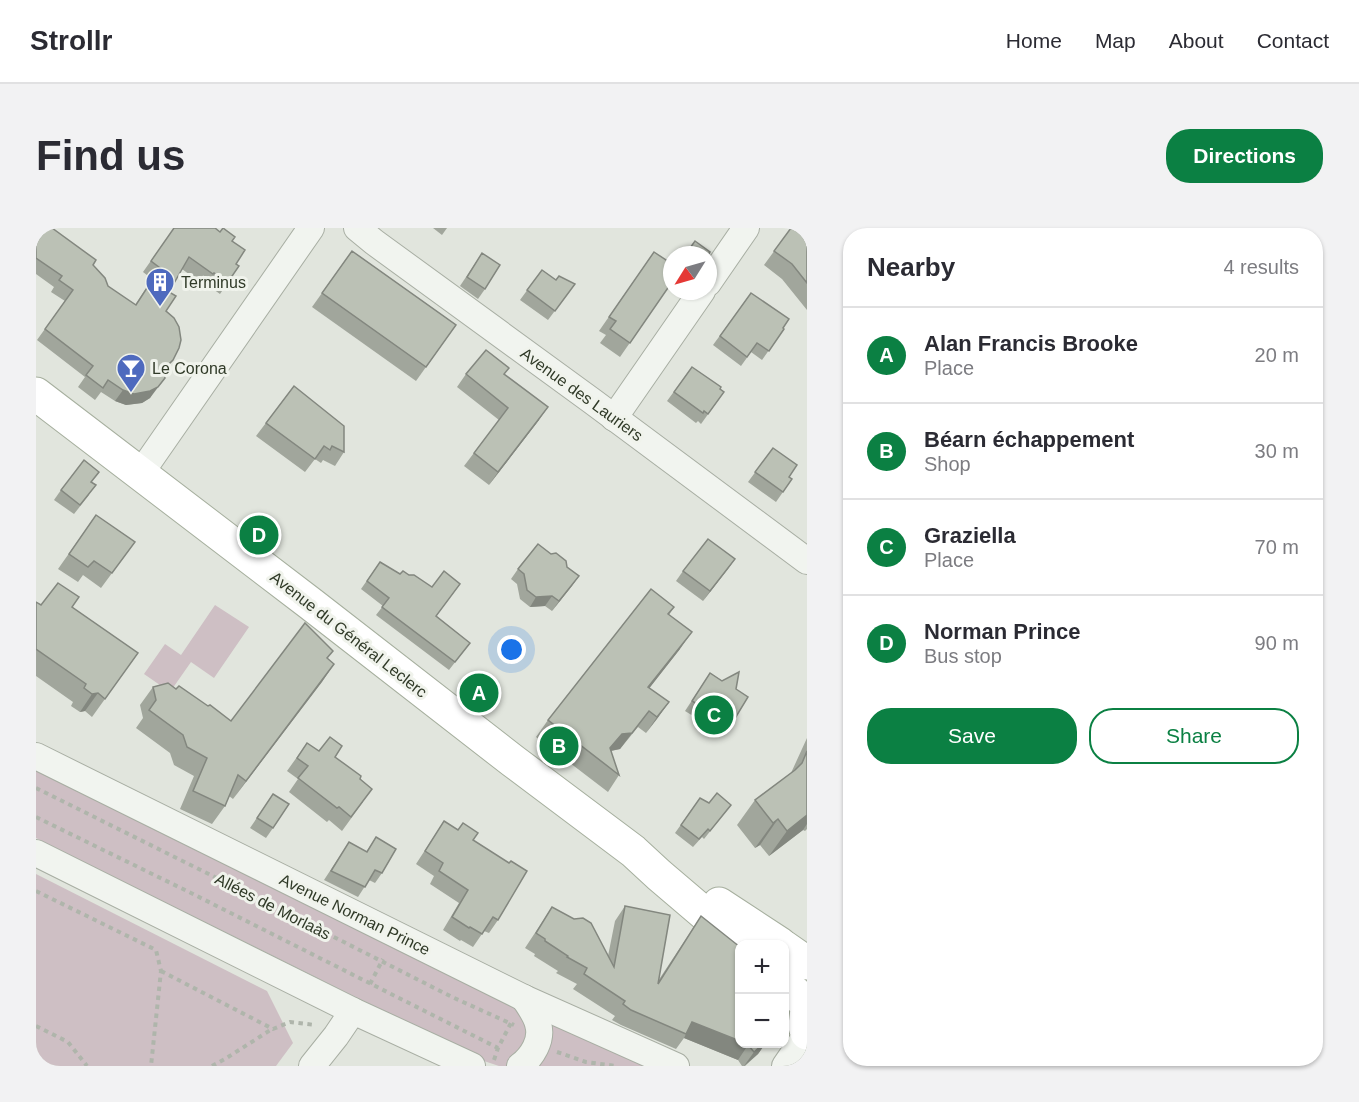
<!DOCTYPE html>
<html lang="en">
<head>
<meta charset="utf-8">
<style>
	body { margin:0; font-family:Helvetica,sans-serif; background:#f2f2f3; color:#2b2b33 }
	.controls { position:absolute; right:18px; bottom:18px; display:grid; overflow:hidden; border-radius:12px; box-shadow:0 2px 4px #0004 }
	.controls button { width:54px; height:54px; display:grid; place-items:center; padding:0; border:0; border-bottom:2px solid #e1e1e2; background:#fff; color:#2b2b33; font:30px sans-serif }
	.compass { position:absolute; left:627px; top:18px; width:54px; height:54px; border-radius:50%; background:#fff; box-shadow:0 2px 4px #0004; rotate:233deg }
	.you { position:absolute; left:476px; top:422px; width:21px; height:21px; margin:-15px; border:4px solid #fff; border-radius:50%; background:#1a73e8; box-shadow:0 0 0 9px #1a73e833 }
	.badge { display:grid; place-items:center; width:39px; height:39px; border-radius:50%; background:#0b8043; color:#fff; font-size:20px; font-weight:700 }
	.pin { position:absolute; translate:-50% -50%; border:3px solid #fff; box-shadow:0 2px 6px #0006 }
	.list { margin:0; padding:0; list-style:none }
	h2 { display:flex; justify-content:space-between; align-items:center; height:78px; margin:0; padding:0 24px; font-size:26px }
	h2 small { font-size:20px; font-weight:400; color:#7c7c81 }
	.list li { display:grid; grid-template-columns:39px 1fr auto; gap:18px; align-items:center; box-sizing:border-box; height:96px; padding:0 24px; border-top:2px solid #e1e1e2 }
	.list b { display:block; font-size:22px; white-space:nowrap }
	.list p { margin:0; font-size:20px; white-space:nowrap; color:#7c7c81 }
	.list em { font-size:20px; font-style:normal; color:#7c7c81 }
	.actions { display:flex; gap:12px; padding:18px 24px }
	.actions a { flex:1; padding:14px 0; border:2px solid #0b8043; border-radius:24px; text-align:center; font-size:21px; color:#0b8043 }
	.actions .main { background:#0b8043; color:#fff }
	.map { position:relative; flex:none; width:771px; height:838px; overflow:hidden; border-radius:24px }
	header { display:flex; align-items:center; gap:36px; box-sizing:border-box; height:84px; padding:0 30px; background:#fff; border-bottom:2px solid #e1e1e2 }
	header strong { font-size:28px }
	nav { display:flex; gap:33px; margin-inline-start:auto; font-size:21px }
	.intro { display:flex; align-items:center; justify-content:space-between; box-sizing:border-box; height:144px; padding:0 36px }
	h1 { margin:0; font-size:42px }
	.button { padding:15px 27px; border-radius:24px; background:#0b8043; color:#fff; font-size:21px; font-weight:700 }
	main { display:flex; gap:36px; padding:0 36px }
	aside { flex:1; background:#fff; border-radius:24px; box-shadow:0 2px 4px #0004 }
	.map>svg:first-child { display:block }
	.green { fill:#cebfc4 }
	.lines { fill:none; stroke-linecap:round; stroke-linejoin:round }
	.minor-casing { stroke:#a8aea3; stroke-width:28 }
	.major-casing { stroke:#a6af9e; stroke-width:35 }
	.path { stroke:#afb5ab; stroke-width:4; stroke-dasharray:4.5 4.5; stroke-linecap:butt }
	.minor { stroke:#f1f4ef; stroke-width:26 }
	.major { stroke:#fff; stroke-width:33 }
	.wall { fill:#a1a69c }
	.shaded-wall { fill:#83877f }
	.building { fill:#bbc1b5; stroke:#83877f; stroke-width:1.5 }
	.labels { text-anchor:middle; stroke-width:6; stroke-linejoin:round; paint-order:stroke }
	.poi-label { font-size:16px; fill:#303a28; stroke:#f0f3ec; text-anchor:start }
	.street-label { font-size:16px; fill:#303a28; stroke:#f0f3ec }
</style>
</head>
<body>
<header>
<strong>Strollr</strong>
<nav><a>Home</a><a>Map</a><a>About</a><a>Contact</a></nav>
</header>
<div class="intro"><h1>Find us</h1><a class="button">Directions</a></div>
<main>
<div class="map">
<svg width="771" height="838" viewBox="0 0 771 838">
	<rect width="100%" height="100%" fill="#e1e5dd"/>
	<!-- green -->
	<g class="green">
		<polygon points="179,377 213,399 178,450 155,434 134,464 108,446 129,416 145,427"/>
		<polygon points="0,539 482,777 496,810 472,838 463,838 448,833 0,610"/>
		<polygon points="0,646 231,763 257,815 240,838 0,838"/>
		<polygon points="509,793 622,838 495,838"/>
	</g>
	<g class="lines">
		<!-- minor casing -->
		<g class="minor-casing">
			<g id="minor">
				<polyline points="321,0 338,14 556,173 771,333"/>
				<polyline points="672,55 710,0"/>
				<polyline points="578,190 666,63"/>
				<polyline points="104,246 275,0"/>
				<polyline points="0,528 488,770 640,838"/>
				<polyline points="0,625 317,783 436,838"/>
				<polyline points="276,838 300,808 317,783"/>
				<path d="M 484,838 C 496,829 507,812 502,796 C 500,787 493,778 488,770"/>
				<polyline points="749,838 771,806"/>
			</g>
		</g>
		<!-- major casing -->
		<g class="major-casing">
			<g id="major">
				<polyline points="0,166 275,376 477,533 597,623 623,647 704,716"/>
				<polyline points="683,676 744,716"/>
				<polyline points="748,719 771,735"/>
				<polyline points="748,755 771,776"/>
				<polyline points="771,782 769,798 771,805"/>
			</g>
		</g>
		<!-- path -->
		<g class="path">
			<polyline points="0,560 231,675 416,769 478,797"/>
			<polyline points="0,589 155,665 462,820"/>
			<polyline points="0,663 120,722 125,743 115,838"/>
			<polyline points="125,743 237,801 254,794 279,797"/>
			<polyline points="334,756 347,731"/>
			<polyline points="0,798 32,814 51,838"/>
			<polyline points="521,824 550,834 580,838"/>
			<polyline points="458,832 462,820 475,795"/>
			<polyline points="176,838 189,831 236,801"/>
		</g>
		<!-- minor -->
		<use href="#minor" class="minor"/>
		<!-- major -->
		<use href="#major" class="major"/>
	</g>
	<!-- wall -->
	<g class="wall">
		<polygon points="0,0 57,37 72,58 99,77 116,51 107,44 138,0 196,13 200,36 203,38 184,66 170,56 169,58 146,41 133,64 130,83 128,145 114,170 106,175 90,177 79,173 65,164 59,172 42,159 49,149 1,112 29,73 15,64 18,59 0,46"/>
		<polygon points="397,0 411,0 406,7"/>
		<polygon points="755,0 771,8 771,82 746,51 728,37"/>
		<polygon points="316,23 420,97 380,153 276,79"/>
		<polygon points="618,24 636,54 584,129 564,115 570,107 563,103"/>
		<polygon points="446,25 449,61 442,71 424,58"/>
		<polygon points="506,42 520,52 539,56 512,92 484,72"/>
		<polygon points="715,65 748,101 726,132 715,124 705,138 677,117"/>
		<polygon points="656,139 688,164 665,196 662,193 660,195 631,173"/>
		<polygon points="430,146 468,146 503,192 453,257 428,238 463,192 421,159"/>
		<polygon points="258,158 308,224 299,238 287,232 285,235 279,231 269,244 220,208"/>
		<polygon points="737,220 753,249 756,251 740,274 712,254"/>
		<polygon points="56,254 53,267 38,286 18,272 25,262"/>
		<polygon points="60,287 99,314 65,360 47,347 42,354 22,341"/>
		<polygon points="699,331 667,373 640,353 647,343"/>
		<polygon points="344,334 364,346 373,347 396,359 424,356 400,388 434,415 413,442 340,387 347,378 325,361"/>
		<polygon points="531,339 543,348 516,383 509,378 494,379 484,371 481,356 475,351 482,341"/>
		<polygon points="0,374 5,377 36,379 102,425 56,489 49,483 44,484 35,478 37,474 0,448"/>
		<polygon points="638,379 633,387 644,421 613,460 633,474 610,505 602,499 584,521 575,523 583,547 572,564 500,509 512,492"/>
		<polygon points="291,431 298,436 197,571 193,568 189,578 176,596 144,581 158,548 138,537 134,525 100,500 107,490 104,477 117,459 172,478 195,493"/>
		<polygon points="674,445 700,461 695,497 688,507 649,483"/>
		<polygon points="771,510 771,601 769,603 767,602 733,628 724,617 719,620 701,597 719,572 755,545"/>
		<polygon points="271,515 283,523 299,529 324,551 327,574 306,603 293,592 291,594 253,564 262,551 251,543"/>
		<polygon points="237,566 237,600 230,610 214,600"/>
		<polygon points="664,570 673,575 695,577 668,611 666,609 657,619 639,605"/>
		<polygon points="408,593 437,612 462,692 453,705 448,703 437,719 425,712 424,713 407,702 423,675 394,656 398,648 380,636"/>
		<polygon points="340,609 346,645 339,655 333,652 322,669 288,652 313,614 330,624"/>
		<polygon points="589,678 622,753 665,688 704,816 729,816 722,826 709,838 706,838 702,832 648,810 640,821 585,797 576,792 579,788 537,761 541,756 520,745 522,743 498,728 499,726 489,720 516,679 572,728 579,693"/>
	</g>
	<!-- shaded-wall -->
	<g class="shaded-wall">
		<polygon points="129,150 114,170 106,175 90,177 79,173 87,162"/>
		<polygon points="512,179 503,192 453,257 462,244"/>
		<polygon points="699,331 692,341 667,373 674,363"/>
		<polygon points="543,348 536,358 516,383 523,373"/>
		<polygon points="516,368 509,378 494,379 500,369"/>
		<polygon points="656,404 644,421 601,476 612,459"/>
		<polygon points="298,436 286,454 197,571 210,553"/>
		<polygon points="62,465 49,483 44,484 56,466"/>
		<polygon points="633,474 621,491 610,505 621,489"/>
		<polygon points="613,483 584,521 574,523 574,520 586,506"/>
		<polygon points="771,587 771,596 767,602 733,628 751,603"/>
		<polygon points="742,591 724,617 719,620 737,595"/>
		<polygon points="656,794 704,813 704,816 709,816 712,817 702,832 648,810"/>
		<polygon points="727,816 729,816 722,826 708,838 718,824"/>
	</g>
	<!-- building -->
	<g class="building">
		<polygon points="0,0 16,0 60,32 57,37 69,50 72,58 100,77 124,40 115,33 138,0 179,0 184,4 187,0 199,9 196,13 209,22 200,36 203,38 192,54 178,45 177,46 153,29 133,64 140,68 130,83 138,90 143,99 145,112 143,120 137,132 127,142 129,150 122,159 114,163 98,166 87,162 72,152 67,160 50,147 57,138 9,101 37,62 23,52 26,48 0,30"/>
		<polygon points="755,0 771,0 771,6 770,7 771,8 771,55 756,36 738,23"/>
		<polygon points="659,13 674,24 672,27 649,27"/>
		<polygon points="316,23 420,97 390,139 286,65"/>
		<polygon points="618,24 636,36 636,54 594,115 574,101 580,93 573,89"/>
		<polygon points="446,25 464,37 449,61 431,49"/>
		<polygon points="506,42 520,52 523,48 539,56 519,83 491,62"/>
		<polygon points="715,65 753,91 747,100 748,101 733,123 721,115 711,129 684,108"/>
		<polygon points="450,122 473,140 468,146 512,179 462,244 438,225 472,180 430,146"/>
		<polygon points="656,139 685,159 684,161 688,164 672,186 668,183 667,185 638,164"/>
		<polygon points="258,158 308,198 308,224 296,218 294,222 288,218 279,231 230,195"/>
		<polygon points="737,220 761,237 753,249 756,251 747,264 719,244"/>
		<polygon points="48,232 63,244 55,254 60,257 44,277 25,262"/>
		<polygon points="60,287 99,314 76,345 58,333 52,339 33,326"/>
		<polygon points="672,311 699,331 674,363 647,343"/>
		<polygon points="502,316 515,326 520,325 530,333 531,339 543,348 523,373 516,368 500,369 491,362 488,346 482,341"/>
		<polygon points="344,334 364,346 367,343 373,347 378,347 396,359 408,343 424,356 400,388 434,415 419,434 346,379 353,370 331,353"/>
		<polygon points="22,355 43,369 36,379 102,425 69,471 62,465 56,466 48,460 50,456 0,421 0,374 5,377"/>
		<polygon points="615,361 638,379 632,386 656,404 612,459 633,474 621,489 613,483 596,505 586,506 574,520 583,547 512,492"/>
		<polygon points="269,395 297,423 291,430 298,436 210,553 202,547 189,578 157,563 171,530 151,519 147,507 113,482 120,472 117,459 132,455 140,461 143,458 172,478 174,477 195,493"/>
		<polygon points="703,444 700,461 712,469 695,497 656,473 674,445 686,453"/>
		<polygon points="294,509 306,518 299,529 325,548 324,551 336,561 315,589 303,579 301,580 262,550 272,538 261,530 271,515 283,523"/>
		<polygon points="771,523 771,587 751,603 742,591 737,595 719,572 759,542 766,535"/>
		<polygon points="681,565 695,577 674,603 672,601 663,611 645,597 664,570 673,575"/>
		<polygon points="237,566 253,576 237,600 221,590"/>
		<polygon points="408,593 422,602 427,595 442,605 437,612 473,635 475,633 491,643 462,692 457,689 446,706 434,699 433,700 416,689 432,662 403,643 407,635 389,623"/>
		<polygon points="340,609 360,621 346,645 339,642 329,659 295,643 313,614 331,624"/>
		<polygon points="589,678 634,687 622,756 665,688 704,719 704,813 656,794 650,806 595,782 587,776 589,773 548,746 551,740 531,729 532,728 509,713 509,711 500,705 516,679 538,691 547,690 555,695 578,739"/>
		<polygon points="709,816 727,816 718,824 712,817"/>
	</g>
	<!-- icons -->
	<defs>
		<g id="building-pin" transform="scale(1.5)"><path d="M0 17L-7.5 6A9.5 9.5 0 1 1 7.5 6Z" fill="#4e6abe" stroke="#f0f3ec"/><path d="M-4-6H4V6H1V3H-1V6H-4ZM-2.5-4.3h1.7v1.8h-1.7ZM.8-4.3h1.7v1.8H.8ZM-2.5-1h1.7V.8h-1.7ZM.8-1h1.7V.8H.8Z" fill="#fff"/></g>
		<g id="bar-pin" transform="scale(1.5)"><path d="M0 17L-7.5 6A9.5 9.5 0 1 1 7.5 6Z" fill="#4e6abe" stroke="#f0f3ec"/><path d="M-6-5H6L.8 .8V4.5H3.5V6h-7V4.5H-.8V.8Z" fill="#fff"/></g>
	</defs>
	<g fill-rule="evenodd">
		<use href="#building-pin" x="124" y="54"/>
		<use href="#bar-pin" x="95" y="140"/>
	</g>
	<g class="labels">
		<!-- poi labels -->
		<g class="poi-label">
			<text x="145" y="60">Terminus</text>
			<text x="116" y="146">Le Corona</text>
		</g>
		<!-- street labels -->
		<g class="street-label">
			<text transform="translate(546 166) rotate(36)" y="6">Avenue des Lauriers</text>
			<text transform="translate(313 406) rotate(38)" y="6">Avenue du Général Leclerc</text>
			<text transform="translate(237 678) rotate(27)" y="6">Allées de Morlaàs</text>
			<text transform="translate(319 686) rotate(26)" y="6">Avenue Norman Prince</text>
		</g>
	</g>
</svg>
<div class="controls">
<button>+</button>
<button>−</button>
</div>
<svg class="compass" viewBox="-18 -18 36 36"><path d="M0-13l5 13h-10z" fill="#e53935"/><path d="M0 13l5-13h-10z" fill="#7c7c81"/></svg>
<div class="you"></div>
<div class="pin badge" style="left:443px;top:465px">A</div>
<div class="pin badge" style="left:523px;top:518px">B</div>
<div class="pin badge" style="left:678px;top:487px">C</div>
<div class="pin badge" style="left:223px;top:307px">D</div>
</div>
<aside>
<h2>Nearby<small>4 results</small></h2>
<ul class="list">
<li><span class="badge">A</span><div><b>Alan Francis Brooke</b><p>Place</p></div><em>20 m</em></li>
<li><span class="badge">B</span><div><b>Béarn échappement</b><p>Shop</p></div><em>30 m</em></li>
<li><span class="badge">C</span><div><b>Graziella</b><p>Place</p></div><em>70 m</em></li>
<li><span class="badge">D</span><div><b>Norman Prince</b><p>Bus stop</p></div><em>90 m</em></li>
</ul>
<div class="actions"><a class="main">Save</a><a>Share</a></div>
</aside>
</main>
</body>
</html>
